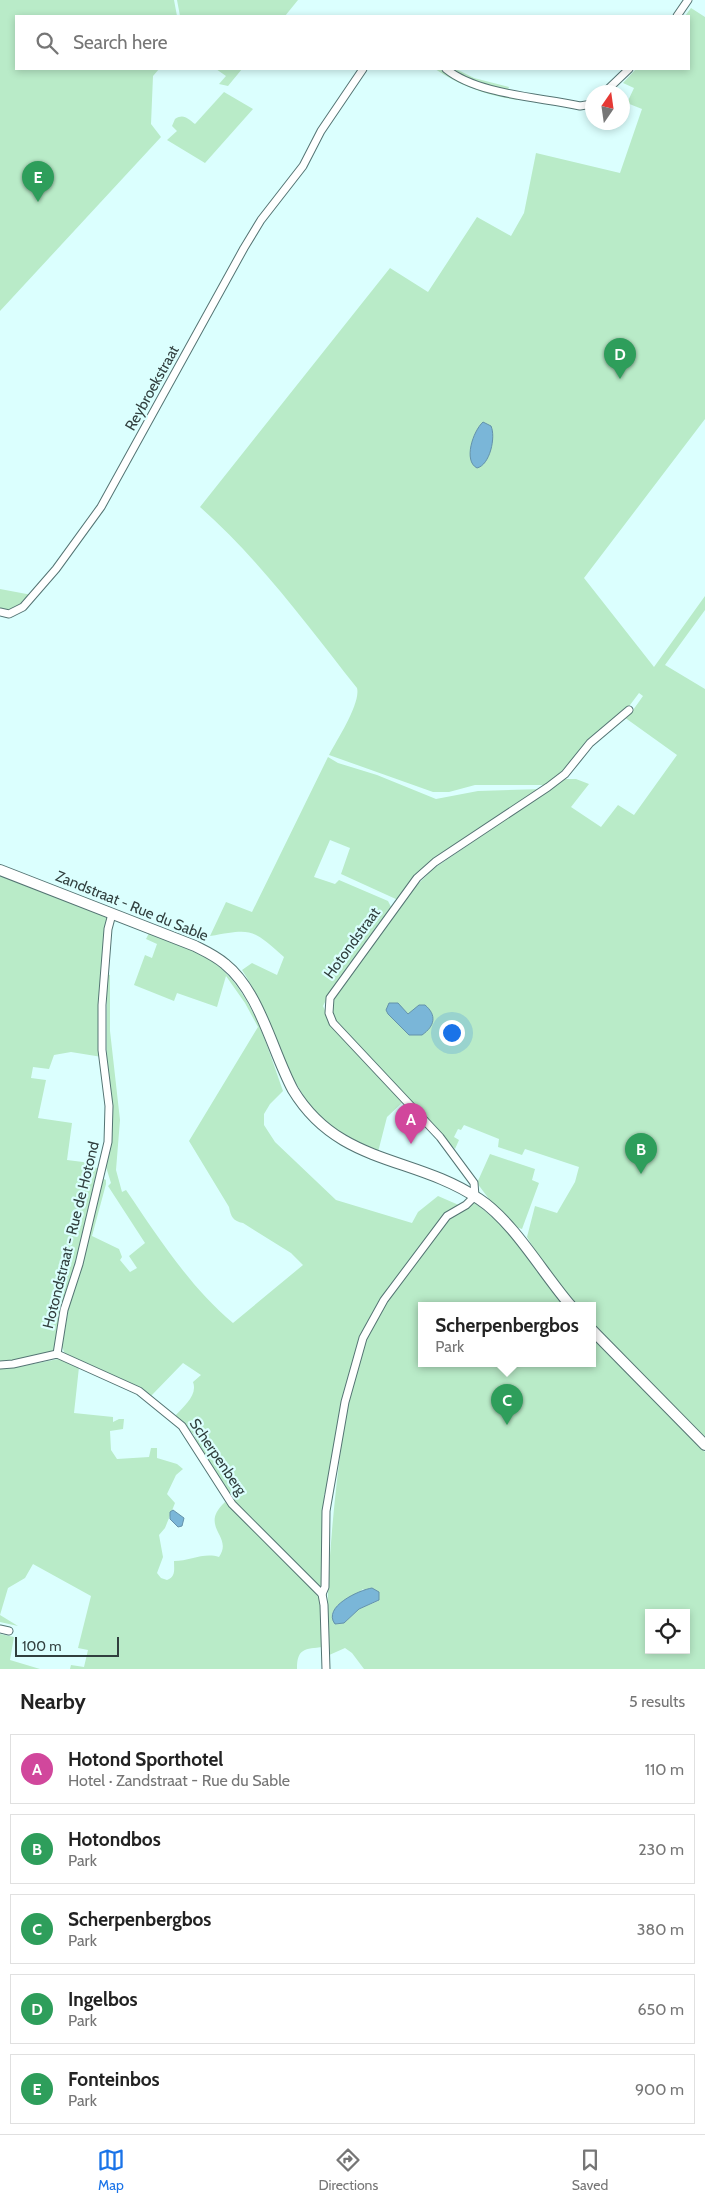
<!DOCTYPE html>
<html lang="en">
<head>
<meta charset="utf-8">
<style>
	body { margin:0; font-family:Cabin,sans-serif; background:#f2f2f2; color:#222 }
	.controls { position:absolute; right:15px; bottom:15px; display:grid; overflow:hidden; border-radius:0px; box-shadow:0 2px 8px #0003 }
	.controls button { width:45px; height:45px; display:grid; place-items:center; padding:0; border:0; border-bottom:1px solid #e0e0e0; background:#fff; color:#222; font:25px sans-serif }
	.compass { position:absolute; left:585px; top:85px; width:45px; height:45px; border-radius:50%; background:#fff; box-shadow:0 2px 8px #0003; rotate:13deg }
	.scale { position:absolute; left:15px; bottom:12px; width:104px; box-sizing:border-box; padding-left:5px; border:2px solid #313f3e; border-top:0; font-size:14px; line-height:18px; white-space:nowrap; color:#313f3e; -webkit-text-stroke:4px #dbfffe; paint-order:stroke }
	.you { position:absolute; left:451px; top:1032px; width:18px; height:18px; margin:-12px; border:4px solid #fff; border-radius:50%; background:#1a73e8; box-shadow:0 0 0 8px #1a73e833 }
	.badge { display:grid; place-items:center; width:32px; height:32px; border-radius:50%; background:#1a73e8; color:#fff; font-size:16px; font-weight:700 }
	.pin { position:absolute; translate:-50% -41px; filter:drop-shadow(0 1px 2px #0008) }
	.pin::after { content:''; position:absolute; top:26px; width:18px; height:15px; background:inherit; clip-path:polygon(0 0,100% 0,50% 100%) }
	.popup { position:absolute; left:418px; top:1302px; width:178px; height:65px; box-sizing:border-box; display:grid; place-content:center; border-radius:0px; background:#fff; filter:drop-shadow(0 1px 4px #0005); font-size:16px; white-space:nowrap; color:#767676 }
	.popup b { font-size:19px; color:#222 }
	.popup::after { content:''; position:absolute; left:50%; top:100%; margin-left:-10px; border:10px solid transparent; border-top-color:#fff }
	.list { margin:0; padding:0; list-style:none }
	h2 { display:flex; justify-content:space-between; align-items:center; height:65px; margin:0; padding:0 20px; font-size:21px }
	h2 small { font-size:16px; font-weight:400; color:#767676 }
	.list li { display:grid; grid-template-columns:32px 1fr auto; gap:15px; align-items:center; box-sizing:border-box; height:70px; margin:0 10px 10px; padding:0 10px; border:1px solid #e0e0e0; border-radius:0px }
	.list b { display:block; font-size:19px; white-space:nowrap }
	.list p { margin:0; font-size:16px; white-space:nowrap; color:#767676 }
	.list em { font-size:16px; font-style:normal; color:#767676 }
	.icon { flex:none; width:28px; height:28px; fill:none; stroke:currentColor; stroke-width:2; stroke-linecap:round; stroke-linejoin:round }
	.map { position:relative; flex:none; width:705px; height:1669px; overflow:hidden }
	.search { position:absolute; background:#fff; box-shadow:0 2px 8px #0003; left:15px; right:15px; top:15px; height:55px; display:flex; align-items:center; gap:12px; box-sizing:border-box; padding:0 18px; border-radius:0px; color:#767676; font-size:19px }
	.sheet { height:465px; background:#fff }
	nav { display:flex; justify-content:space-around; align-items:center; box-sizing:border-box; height:70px; border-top:1px solid #e0e0e0; background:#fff; font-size:14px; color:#767676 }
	nav a { display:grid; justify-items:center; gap:2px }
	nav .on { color:#1a73e8 }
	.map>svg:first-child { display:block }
	.green { fill:#b9ebc8; fill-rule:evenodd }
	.water { fill:#7ab6d8; stroke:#6492aa }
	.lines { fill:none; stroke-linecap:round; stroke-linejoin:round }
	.minor-casing { stroke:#547473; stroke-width:9 }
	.secondary-casing { stroke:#547473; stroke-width:12 }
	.minor { stroke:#fff; stroke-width:7 }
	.secondary { stroke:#fff; stroke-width:10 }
	.labels { text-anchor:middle; stroke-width:4.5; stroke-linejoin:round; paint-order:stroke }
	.street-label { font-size:15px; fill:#313f3e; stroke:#dbfffe }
</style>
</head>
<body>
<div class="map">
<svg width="705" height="1669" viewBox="0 0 705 1669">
	<rect width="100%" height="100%" fill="#dbfffe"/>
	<!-- green -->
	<g class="green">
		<polygon points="0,0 174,0 177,16 16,16 16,69 159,69 153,76 151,124 161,137 0,311"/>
		<polygon points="177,0 298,0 285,16 180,16"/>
		<path d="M 691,8 L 705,17 L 705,419 L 584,578 L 654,667 L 705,596 L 705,610 L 665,665 L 705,689 L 705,1437 L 592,1323 L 592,1306 L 578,1306 L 542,1262 L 527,1237 L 535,1206 L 557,1213 L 575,1182 L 579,1167 L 525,1149 L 522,1155 L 498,1147 L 499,1139 L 464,1125 L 461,1130 L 458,1129 L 454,1137 L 459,1140 L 455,1149 L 345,1034 C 334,1019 330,1016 334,996 L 411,891 L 433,869 L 565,779 L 576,779 L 589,784 L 571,807 L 601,827 L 618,805 L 634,815 L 677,755 L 624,717 L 631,713 L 643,696 L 639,693 L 627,709 L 548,785 L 475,785 L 449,792 L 433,792 L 329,755 C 337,740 361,703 357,688 C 308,626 260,560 200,507 L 390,268 L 428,292 L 477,217 L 511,236 L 524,213 L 536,153 L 620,173 L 642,109 L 627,103 L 634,88 L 623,83 L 636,69 L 689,69 L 689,16 L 685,16 Z"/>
		<polygon points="216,69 242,69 228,86 219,84 226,76"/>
		<path d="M 435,69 L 456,69 L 474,78 L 509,87 L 508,90 L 518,98 L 517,100 C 486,95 460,86 435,69 Z"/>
		<path d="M 224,92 L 253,109 L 205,163 L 167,140 L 177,131 L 172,126 L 175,119 C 184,113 188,119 195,124 Z"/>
		<path d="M 0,589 L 32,595 C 22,606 15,612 0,609 Z"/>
		<path d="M 328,757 L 338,763 L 377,775 L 436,799 L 478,791 L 543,789 L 456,845 L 398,900 L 341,874 L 350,848 L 330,840 L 314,877 L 335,884 L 339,880 L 388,901 L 392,909 L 329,994 L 323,1006 L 332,1025 L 346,1042 L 403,1102 L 387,1117 L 378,1152 C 358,1143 337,1135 322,1119 C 282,1077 273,1017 242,970 L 252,963 L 277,975 L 284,957 C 252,929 253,928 210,936 L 226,902 L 252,912 Z"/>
		<path d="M 0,875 L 108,918 L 102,1057 L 71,1052 L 54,1055 L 49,1069 L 33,1067 L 31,1078 L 46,1080 L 38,1118 L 72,1123 L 67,1160 L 83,1162 L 101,1170 L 102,1178 L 106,1180 L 106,1184 L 92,1236 L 119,1249 L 122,1257 L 120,1260 L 130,1272 L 137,1268 L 129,1256 L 145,1243 L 108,1186 L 111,1183 L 106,1167 L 107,974 L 110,975 L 110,1031 L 120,1120 L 116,1170 L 122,1192 L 126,1190 C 158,1237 189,1286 233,1323 L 303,1265 L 291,1253 L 243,1223 C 233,1221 231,1217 229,1207 L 189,1141 L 258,1027 L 245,1003 L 226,976 L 217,1007 L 177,993 L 174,1001 L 134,985 L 145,955 L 152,958 L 157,944 L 146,939 L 149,933 C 166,939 183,945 199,953 C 250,980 265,1041 283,1091 L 270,1104 L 264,1114 L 264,1125 L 275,1142 L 336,1200 L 412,1223 L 418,1212 L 438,1196 L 461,1206 L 469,1198 L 502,1225 L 564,1306 L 422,1306 L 422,1364 L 592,1364 L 592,1336 L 705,1452 L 705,1669 L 364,1669 L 352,1653 L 345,1648 L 327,1656 C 326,1581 333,1507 343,1432 L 328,1494 L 324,1494 L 324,1587 L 321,1589 L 229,1497 L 207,1463 L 194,1435 L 175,1416 C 184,1406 198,1395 193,1382 L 201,1375 L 183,1363 L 150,1397 L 65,1354 L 62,1347 L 69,1306 L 57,1346 L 53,1352 L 12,1363 L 0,1363 ZM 363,1589 L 378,1601 L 359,1609 L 344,1623 L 335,1624 L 332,1618 L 332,1613 ZM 649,1613 L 686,1613 L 686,1650 L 649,1650 Z"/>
		<polygon points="490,1154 535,1169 532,1180 539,1183 522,1229 516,1227 489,1199 477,1183"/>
		<path d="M 58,1359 L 79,1367 L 74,1413 L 113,1417 L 113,1422 L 119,1419 L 124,1419 L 123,1429 L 110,1431 L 111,1450 L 117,1459 L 149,1457 L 151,1448 L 157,1448 L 157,1458 L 177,1464 L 183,1469 L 176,1475 L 167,1494 L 175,1503 L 165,1528 L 159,1535 L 163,1557 L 157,1573 L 161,1578 L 167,1580 C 176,1577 174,1569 174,1561 C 190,1561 204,1552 219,1557 C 234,1536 198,1527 225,1502 L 321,1594 L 323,1647 C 305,1649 297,1648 297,1669 L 70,1669 L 71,1665 L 84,1667 L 88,1650 L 78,1648 L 91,1596 L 33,1564 L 25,1578 L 8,1588 L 0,1615 L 18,1626 L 0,1622 L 0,1367 L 18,1367 Z"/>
		<polygon points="0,1634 14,1637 10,1660 40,1669 0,1669"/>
	</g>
	<!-- water -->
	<g class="water">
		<path d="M 483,422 L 491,426 C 496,437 490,465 477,468 C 463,461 473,431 483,422 Z"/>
		<path d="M 389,1003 L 398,1003 L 408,1014 L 419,1005 L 425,1005 C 437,1015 435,1026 422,1035 L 409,1035 L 388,1014 L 386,1010 Z"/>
		<polygon points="173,1510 184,1518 182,1526 178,1527 170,1519 170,1512"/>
		<path d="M 372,1588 L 379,1592 L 379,1600 L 359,1609 L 344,1623 L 335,1624 C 322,1607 359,1590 372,1588 Z"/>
	</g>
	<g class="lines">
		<!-- minor casing -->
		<g class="minor-casing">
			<g id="minor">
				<polyline points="677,16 688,0"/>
				<path d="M 446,69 C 478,95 540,97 580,106 L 592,104"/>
				<polyline points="605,92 629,69"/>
				<polyline points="0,612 9,614 23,607 56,569 101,507 244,248 261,220 303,166 321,131 363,69"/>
				<polyline points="57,1354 64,1310 79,1264 108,1142 109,1106 102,1050 102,1005 108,929 112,914"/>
				<polyline points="0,1365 13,1364 57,1354 139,1391 182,1426 232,1504 322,1594 324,1605 326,1669"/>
				<polyline points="322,1594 325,1587 326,1511 345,1402 363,1338 384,1300 447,1216 466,1205 475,1196 474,1183 440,1137 333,1023 329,1013 330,998 417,878 435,862 548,787 565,774 590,743 629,710"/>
				<polyline points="0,1629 9,1631"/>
			</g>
		</g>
		<!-- secondary casing -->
		<g class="secondary-casing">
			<g id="secondary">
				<path d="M 0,870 L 195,946 C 205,951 216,956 225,964 C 260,992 272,1051 293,1090 C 339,1166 414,1155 479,1199 C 514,1222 543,1274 571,1306"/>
				<polyline points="592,1330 705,1445"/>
			</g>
		</g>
		<!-- minor -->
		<use href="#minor" class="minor"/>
		<!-- secondary -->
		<use href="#secondary" class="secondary"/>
	</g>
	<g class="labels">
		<!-- street labels -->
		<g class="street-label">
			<text transform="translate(152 388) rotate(-61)" y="5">Reybroekstraat</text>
			<text transform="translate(132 906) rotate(22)" y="5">Zandstraat - Rue du Sable</text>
			<text transform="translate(352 943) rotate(-54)" y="5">Hotondstraat</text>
			<text transform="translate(71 1235) rotate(-76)" y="5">Hotondstraat - Rue de Hotond</text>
			<text transform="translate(218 1457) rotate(56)" y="5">Scherpenberg</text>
		</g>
	</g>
</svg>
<div class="controls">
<button><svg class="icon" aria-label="locate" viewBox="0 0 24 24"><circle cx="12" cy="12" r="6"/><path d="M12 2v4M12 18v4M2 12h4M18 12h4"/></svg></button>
</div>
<svg class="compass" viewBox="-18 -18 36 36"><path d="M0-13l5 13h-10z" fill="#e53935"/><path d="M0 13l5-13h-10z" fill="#767676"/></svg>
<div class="scale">100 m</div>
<div class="you"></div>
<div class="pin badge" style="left:411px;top:1144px;background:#d1479c">A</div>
<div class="pin badge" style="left:641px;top:1174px;background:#2e9e5b">B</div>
<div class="pin badge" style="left:507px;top:1425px;background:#2e9e5b">C</div>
<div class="popup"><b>Scherpenbergbos</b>Park</div>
<div class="pin badge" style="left:620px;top:379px;background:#2e9e5b">D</div>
<div class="pin badge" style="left:38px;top:202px;background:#2e9e5b">E</div>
<div class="search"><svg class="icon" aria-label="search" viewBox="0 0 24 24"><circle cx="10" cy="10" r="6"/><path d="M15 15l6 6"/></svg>Search here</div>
</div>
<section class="sheet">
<h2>Nearby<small>5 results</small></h2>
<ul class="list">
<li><span class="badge" style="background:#d1479c">A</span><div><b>Hotond Sporthotel</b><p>Hotel · Zandstraat - Rue du Sable</p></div><em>110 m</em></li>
<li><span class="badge" style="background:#2e9e5b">B</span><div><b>Hotondbos</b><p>Park</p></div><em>230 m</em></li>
<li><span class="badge" style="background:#2e9e5b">C</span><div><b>Scherpenbergbos</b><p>Park</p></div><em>380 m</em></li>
<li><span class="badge" style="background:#2e9e5b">D</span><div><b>Ingelbos</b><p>Park</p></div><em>650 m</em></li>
<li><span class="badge" style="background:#2e9e5b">E</span><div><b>Fonteinbos</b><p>Park</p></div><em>900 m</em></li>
</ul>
</section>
<nav>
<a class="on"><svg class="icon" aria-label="map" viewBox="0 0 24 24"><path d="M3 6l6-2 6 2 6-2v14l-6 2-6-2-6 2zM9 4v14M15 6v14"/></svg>Map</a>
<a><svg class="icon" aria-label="directions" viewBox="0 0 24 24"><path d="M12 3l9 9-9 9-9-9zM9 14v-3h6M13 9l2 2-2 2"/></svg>Directions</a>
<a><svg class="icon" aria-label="saved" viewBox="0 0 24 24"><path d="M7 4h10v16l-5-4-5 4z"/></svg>Saved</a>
</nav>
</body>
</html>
